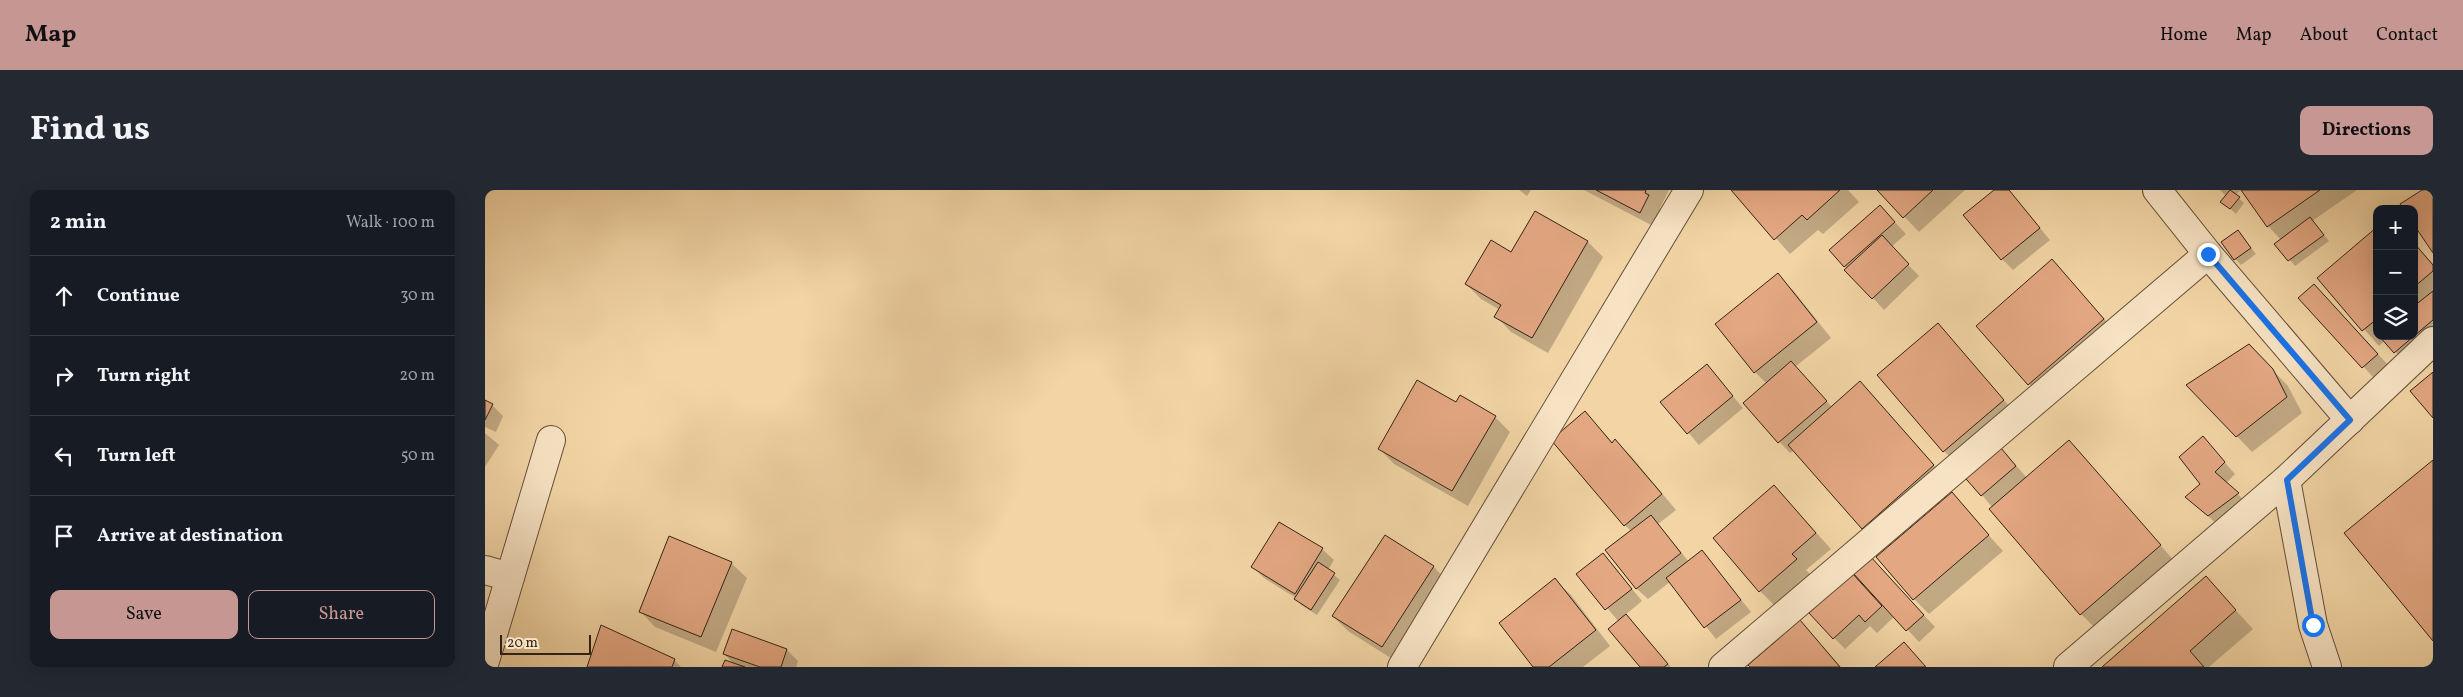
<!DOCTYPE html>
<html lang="en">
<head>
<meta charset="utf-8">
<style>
	body { margin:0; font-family:Vollkorn,serif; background:#242831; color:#f1f3f6 }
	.controls { position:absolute; right:15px; top:15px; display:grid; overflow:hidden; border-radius:10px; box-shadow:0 5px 20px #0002 }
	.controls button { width:45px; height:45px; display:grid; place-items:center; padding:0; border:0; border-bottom:1px solid #363941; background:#171b24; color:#f1f3f6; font:25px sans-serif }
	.scale { position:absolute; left:15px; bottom:12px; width:91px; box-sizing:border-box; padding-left:5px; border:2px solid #332315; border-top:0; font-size:14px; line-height:18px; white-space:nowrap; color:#332315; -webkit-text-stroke:4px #f7e3c4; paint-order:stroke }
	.stop { position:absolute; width:15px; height:15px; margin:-11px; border:4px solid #1a73e8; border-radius:50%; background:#fff }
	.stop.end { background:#1a73e8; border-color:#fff; box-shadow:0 1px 5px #0008 }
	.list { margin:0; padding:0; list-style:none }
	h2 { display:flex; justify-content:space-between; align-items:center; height:65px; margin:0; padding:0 20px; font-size:21px }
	h2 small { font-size:16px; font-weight:400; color:#9ea1a6 }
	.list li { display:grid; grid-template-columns:32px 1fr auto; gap:15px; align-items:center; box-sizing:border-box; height:80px; padding:0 20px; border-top:1px solid #363941 }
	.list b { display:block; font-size:19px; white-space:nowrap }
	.list em { font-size:16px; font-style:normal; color:#9ea1a6 }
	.actions { display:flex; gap:10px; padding:15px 20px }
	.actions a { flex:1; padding:11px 0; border:1px solid #c59692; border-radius:10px; text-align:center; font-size:18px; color:#c59692 }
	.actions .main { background:#c59692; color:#111 }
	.icon { flex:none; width:28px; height:28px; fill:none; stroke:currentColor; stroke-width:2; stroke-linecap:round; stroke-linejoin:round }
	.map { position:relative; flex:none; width:1948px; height:477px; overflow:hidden; border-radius:10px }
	header { display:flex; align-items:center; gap:30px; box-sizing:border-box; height:70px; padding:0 25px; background:#c59692; color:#111 }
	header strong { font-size:24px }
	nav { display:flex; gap:28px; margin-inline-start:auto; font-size:18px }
	.intro { display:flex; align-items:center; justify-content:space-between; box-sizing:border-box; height:120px; padding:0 30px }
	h1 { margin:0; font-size:35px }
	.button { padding:12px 22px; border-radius:10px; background:#c59692; color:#111; font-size:18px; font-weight:700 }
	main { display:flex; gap:30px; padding:0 30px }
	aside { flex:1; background:#171b24; border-radius:10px; box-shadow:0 5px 20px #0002 }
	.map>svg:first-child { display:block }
	.shadow { fill:#0003 }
	.building { fill:#e3a782; stroke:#332315 }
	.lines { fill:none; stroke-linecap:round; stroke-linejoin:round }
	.minor-casing { stroke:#634f39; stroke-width:30 }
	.minor { stroke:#f7e3c4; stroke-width:28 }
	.route { stroke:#1a73e8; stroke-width:6 }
</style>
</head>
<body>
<header>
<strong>Map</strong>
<nav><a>Home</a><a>Map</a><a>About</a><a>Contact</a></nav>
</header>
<div class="intro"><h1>Find us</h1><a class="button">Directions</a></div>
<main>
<aside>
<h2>2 min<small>Walk · 100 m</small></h2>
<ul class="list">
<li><svg class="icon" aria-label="ahead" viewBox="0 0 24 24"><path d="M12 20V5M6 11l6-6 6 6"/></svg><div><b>Continue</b></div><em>30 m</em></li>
<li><svg class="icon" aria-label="right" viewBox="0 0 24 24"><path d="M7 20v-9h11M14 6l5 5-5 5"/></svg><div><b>Turn right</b></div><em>20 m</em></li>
<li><svg class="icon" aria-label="left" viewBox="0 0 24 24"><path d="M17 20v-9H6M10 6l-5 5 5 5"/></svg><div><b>Turn left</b></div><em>50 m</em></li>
<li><svg class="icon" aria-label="arrive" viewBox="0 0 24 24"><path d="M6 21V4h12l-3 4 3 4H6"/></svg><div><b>Arrive at destination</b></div></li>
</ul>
<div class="actions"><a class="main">Save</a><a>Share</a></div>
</aside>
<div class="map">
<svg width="1948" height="477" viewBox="0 0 1948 477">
	<rect width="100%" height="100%" fill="#f2d4a5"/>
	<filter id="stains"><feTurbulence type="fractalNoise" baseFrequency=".004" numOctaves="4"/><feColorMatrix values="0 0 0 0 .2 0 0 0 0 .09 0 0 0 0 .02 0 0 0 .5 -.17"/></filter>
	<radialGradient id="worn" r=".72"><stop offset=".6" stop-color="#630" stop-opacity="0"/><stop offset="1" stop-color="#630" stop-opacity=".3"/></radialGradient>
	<!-- shadow -->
	<g class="shadow">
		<polygon points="1034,0 1046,0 1042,6"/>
		<polygon points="1099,0 1184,0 1175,18 1179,22 1170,37"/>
		<polygon points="1248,0 1363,0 1374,12 1338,44 1333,40 1305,64"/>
		<polygon points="1394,0 1480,0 1434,42"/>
		<polygon points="1511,0 1523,0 1565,50 1528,80 1517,69"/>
		<polygon points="1735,0 1756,0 1750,5 1759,13 1751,24 1737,11 1741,6"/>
		<polygon points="1758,0 1872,0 1827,31 1844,51 1810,76 1791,54 1796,50 1783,36"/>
		<polygon points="1051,22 1103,52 1118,67 1063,163 1026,142 1011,126 1015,120 996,109 981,94 1027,64"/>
		<polygon points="1406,28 1421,44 1406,57 1434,86 1399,120 1345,60"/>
		<polygon points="1892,38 1892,146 1929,146 1929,53 1948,74 1948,151 1921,173 1900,150 1894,156 1834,88"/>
		<polygon points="1753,41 1771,64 1756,75 1750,69"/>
		<polygon points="1567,71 1634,145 1559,210 1492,136"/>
		<polygon points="1292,85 1308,100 1346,148 1310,177 1347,217 1390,208 1463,291 1393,353 1309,260 1305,263 1259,214 1282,194 1270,182"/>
		<polygon points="1840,107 1904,176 1889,188 1815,108"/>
		<polygon points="1453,135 1533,226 1474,276 1459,261"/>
		<polygon points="1779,171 1803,196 1817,223 1767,262 1703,195"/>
		<polygon points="1222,176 1258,218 1214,255 1177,212"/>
		<polygon points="0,212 7,215 18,226 11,242 0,237"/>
		<polygon points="972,214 1010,227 1025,242 983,316 909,274 894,258"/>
		<polygon points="1100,223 1128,253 1130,251 1146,266 1191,320 1173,334 1204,372 1217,361 1266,422 1231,449 1185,392 1163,409 1151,398 1146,341 1140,335"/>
		<polygon points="0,243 14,255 0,277"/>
		<polygon points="1718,248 1750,284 1741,293 1764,315 1735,337 1702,307 1717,294"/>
		<polygon points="1584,252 1692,374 1614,442 1596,424 1497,305 1522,265 1542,288"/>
		<polygon points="1289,296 1346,359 1321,380 1326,385 1290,416 1275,401"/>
		<polygon points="1466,304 1518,361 1444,424 1429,409"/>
		<polygon points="900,346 949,377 964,393 912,472 863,441 848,426"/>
		<polygon points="837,359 849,370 843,380 855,390 832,425 816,415 811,408 779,388 768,377"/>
		<polygon points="1118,364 1157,411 1140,425 1186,477 1157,477 1134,432 1093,384"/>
		<polygon points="1385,368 1450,437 1434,452 1410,426 1392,443 1385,436 1360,459 1325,423"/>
		<polygon points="246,373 262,388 231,462 170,437 155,421"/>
		<polygon points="1721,388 1768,439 1724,477 1619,477"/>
		<polygon points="1070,390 1086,405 1125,456 1098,477 1050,477"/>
		<polygon points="1315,432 1356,477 1267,477"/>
		<polygon points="248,441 302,460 313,471 311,477 238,477 250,475 239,464"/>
		<polygon points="189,470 196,477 103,477"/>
	</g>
	<!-- building -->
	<g class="building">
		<polygon points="1111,0 1161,0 1160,3 1164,5 1155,23"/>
		<polygon points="1246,0 1355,0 1322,30 1317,25 1289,50"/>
		<polygon points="1392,0 1448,0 1418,28"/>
		<polygon points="1509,0 1524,0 1555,38 1516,70 1478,25"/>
		<polygon points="1745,0 1755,7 1745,19 1735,12"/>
		<polygon points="1756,0 1835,0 1782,37"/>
		<polygon points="1937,0 1947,0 1948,2 1948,63 1929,35 1929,19 1918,19 1915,14"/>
		<polygon points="1395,15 1410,32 1359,77 1344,60"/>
		<polygon points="1050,21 1103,51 1047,148 1009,127 1016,115 980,94 1006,50 1026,62"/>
		<polygon points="1825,27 1839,45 1803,71 1789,54"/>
		<polygon points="1892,37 1892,129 1877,141 1832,88"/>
		<polygon points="1753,40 1766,58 1749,70 1736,52"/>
		<polygon points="1397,45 1424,74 1387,109 1359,80"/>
		<polygon points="1929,53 1948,75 1948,81 1929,97"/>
		<polygon points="1567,69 1619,129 1543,195 1491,136"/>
		<polygon points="1293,83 1332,132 1269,183 1230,134"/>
		<polygon points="1829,94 1893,164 1877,178 1813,108"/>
		<polygon points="1948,101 1948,130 1929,146 1929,116"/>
		<polygon points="1453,133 1519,210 1458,262 1392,185"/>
		<polygon points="1894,146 1929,146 1909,163"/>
		<polygon points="1764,154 1788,179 1802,207 1751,247 1701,195"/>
		<polygon points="1306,171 1342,211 1293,253 1258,213"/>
		<polygon points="1222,174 1248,206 1202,244 1175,212"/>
		<polygon points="1948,182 1948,228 1925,201"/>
		<polygon points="932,190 971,212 975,205 1011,226 967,301 893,259"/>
		<polygon points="1375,191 1449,275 1377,339 1303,255"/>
		<polygon points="0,210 8,214 0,230"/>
		<polygon points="1100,221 1127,253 1130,249 1177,304 1139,336 1066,250"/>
		<polygon points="1718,246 1740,272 1730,282 1754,303 1723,326 1700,307 1715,294 1694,267"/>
		<polygon points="1584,250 1676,355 1595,425 1504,319"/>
		<polygon points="1511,252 1531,276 1496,306 1475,282"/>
		<polygon points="1948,270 1948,451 1859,343"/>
		<polygon points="1289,295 1331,343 1307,364 1312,369 1274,402 1228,348"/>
		<polygon points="1467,302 1504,345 1428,410 1391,367"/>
		<polygon points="1166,325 1196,363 1151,399 1120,360"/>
		<polygon points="794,332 838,358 810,404 766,377"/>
		<polygon points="900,345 949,376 897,457 847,426"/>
		<polygon points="184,346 247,372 216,447 154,422"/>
		<polygon points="1217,360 1256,410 1219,438 1181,388"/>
		<polygon points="1118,363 1147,399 1120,420 1091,384"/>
		<polygon points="1385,366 1439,425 1421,441 1367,382"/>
		<polygon points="833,372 850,383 826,420 809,409"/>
		<polygon points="1367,383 1397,416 1380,432 1374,425 1348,449 1324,423"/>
		<polygon points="1721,386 1751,420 1705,461 1719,477 1617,477"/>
		<polygon points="1070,388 1111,440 1064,477 1048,477 1014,433"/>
		<polygon points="1141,424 1183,474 1179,477 1155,477 1123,439"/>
		<polygon points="1315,430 1355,477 1265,477 1263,475"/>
		<polygon points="116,435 190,469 187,477 102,477"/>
		<polygon points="247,439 302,459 296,477 275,477 238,464"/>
		<polygon points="1419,452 1441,477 1390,477"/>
		<polygon points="240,470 260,477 237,477"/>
	</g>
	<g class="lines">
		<!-- minor casing -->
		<g class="minor-casing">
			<g id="minor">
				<polyline points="1672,0 1723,64 1865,230"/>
				<polyline points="1801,290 1828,435 1842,477"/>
				<polyline points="0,380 25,387"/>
				<polyline points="0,471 66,250"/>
				<polyline points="917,477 1204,0"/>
				<polyline points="1238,477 1723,64"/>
				<polyline points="1583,477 1801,290 1948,151"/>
			</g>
		</g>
		<!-- minor -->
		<use href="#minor" class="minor"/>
	</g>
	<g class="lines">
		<!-- route -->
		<polyline class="route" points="1723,64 1865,230 1802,290 1828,435"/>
	</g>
	<rect width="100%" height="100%" filter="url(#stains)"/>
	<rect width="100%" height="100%" fill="url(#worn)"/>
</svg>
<div class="controls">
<button>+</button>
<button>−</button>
<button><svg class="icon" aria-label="layers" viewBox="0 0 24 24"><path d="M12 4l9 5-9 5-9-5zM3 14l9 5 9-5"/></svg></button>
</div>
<div class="scale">20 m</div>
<div class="stop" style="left:1828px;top:435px"></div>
<div class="stop end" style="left:1723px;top:64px"></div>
</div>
</main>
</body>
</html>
